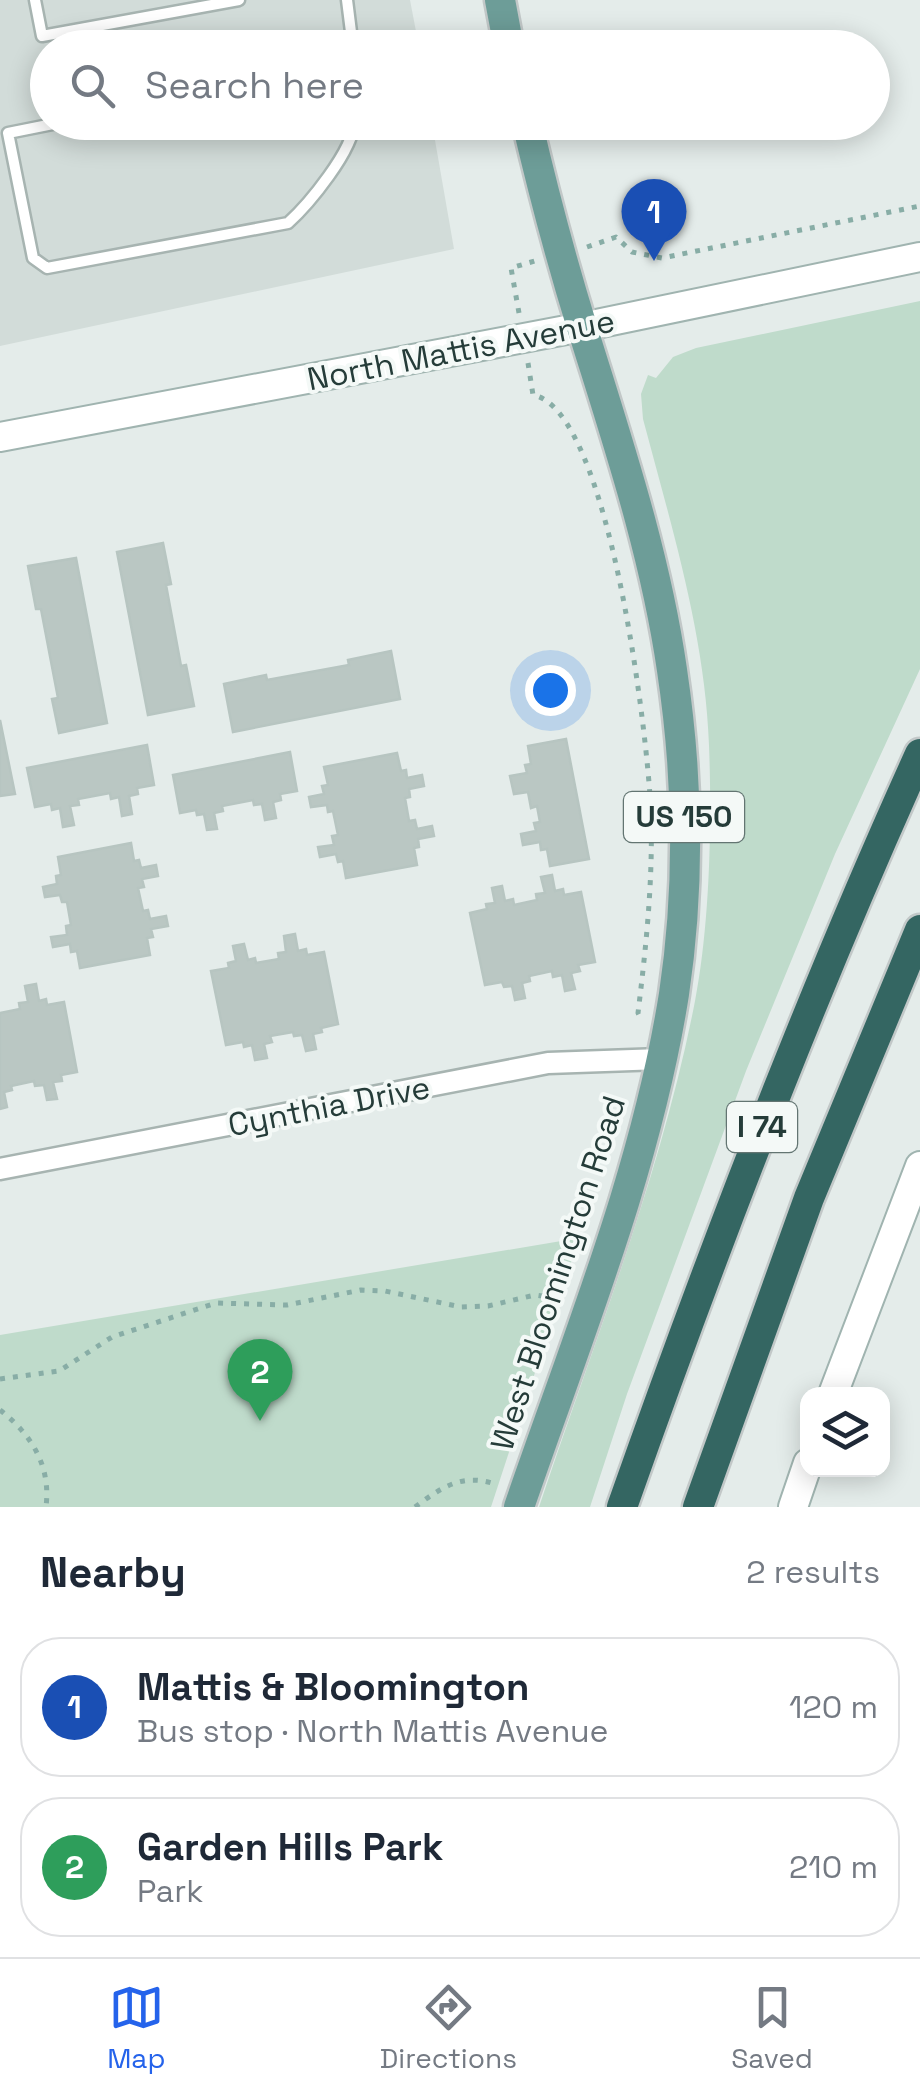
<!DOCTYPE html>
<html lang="en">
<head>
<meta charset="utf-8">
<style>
	body { margin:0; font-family:"Space Grotesk",sans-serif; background:#f2f2f3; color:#1f2937 }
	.controls { position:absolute; right:30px; bottom:30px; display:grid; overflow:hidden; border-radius:20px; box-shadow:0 5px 25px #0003 }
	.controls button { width:90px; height:90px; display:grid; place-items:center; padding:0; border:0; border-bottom:2px solid #e0e1e3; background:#fff; color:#1f2937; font:50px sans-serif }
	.you { position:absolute; left:550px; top:690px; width:35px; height:35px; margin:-25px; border:8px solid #fff; border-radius:50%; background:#1a73e8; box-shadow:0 0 0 15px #1a73e833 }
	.badge { display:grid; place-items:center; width:65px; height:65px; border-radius:50%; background:#2563eb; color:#fff; font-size:32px; font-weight:700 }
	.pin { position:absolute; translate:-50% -82px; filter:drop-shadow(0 2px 5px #0008) }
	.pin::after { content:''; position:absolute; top:52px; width:35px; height:30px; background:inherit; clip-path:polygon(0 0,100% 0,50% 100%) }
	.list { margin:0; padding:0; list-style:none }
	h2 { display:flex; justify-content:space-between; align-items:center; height:130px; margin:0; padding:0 40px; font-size:42px }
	h2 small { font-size:32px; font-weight:400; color:#747a83 }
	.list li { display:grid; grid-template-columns:65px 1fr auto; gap:30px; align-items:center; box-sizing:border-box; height:140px; margin:0 20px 20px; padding:0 20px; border:2px solid #e0e1e3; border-radius:40px }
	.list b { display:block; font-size:38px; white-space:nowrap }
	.list p { margin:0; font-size:32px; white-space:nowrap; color:#747a83 }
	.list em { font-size:32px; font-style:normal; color:#747a83 }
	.icon { flex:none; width:55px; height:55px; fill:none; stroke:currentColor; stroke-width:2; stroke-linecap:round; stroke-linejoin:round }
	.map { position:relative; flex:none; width:920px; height:1507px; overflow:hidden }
	.search { position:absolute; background:#fff; box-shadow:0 5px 25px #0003; left:30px; right:30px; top:30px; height:110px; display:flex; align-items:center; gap:25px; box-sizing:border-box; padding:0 35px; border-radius:55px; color:#747a83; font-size:38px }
	.sheet { height:450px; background:#fff }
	nav { display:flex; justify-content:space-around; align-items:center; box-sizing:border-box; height:140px; border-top:2px solid #e0e1e3; background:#fff; font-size:28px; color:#747a83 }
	nav a { display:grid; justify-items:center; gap:5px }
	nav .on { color:#2563eb }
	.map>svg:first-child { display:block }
	.built { fill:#d2dcd9 }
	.green { fill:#bfdbcb }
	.building { fill:#bac7c3; stroke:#b7c5c1; stroke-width:2.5 }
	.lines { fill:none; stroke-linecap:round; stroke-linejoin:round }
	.lane-casing { stroke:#a7b4b1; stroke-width:15 }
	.street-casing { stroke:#a7b4b1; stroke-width:25 }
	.secondary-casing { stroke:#a0b4b0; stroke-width:32 }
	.primary-casing { stroke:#c2c8c8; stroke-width:35 }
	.highway-casing { stroke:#c2c8c8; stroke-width:35 }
	.path { stroke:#88ada6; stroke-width:5; stroke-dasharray:5 8; stroke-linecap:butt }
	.lane { stroke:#fff; stroke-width:10 }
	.street { stroke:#fff; stroke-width:20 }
	.secondary { stroke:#fff; stroke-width:28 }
	.primary { stroke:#6d9d98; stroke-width:30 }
	.highway { stroke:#346662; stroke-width:30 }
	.labels { text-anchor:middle; stroke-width:8; stroke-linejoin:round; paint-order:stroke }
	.shield { fill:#f4f9f7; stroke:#637572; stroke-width:2.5 }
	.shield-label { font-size:30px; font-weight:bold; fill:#253c39 }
	.street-label { font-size:32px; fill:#253c39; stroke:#f4f9f7 }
</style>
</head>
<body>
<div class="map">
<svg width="920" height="1507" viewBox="0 0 920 1507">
	<rect width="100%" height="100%" fill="#e4ecea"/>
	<!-- built -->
	<polygon class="built" points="0,0 410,0 419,47 48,48 48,122 432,123 454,249 0,346"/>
	<!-- green -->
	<g class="green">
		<path d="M 920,301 L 920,669 L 835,854 L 746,1071 L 627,1394 L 590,1507 L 539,1507 C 594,1342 662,1172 695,1001 C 710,924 712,823 709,745 C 705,634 671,525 643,419 L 641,394 L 648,375 L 656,378 L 673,357 L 696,348 Z"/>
		<polygon points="579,1238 491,1507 0,1507 0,1335"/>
	</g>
	<!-- building -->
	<g class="building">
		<polygon points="163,543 171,584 166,585 181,666 186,665 194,706 148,715 117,552"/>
		<polygon points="76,558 107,723 59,733 52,699 58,698 41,609 36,609 28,566"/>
		<polygon points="391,651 400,699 233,732 224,684 266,675 267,680 349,665 348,660"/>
		<polygon points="0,720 15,794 0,796"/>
		<polygon points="566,739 589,859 550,866 547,849 541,850 540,842 523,845 521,834 536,831 534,823 540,822 537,806 531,808 528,792 514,794 510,776 527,773 525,765 531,764 528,746"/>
		<polygon points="147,745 154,785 137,788 138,794 129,796 132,814 122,816 119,797 111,799 110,793 78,799 79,805 70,806 74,825 63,827 60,808 52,810 51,804 35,807 27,768"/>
		<polygon points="290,752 297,791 280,794 281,800 273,802 276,818 265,820 262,804 254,805 253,800 222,806 223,811 214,813 217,829 207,830 204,814 197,815 196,810 180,813 173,775"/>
		<polygon points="397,753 401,771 406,770 407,778 422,775 424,786 409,789 410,797 405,798 409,821 415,820 417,829 432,826 434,836 418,839 419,847 414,848 417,865 346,878 343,861 338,862 336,854 320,857 318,847 334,845 332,836 338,835 333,811 328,812 327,805 311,807 309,797 324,794 322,786 328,785 324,767"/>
		<polygon points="131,843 134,861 139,860 141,868 156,865 158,876 142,879 144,887 138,888 143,911 148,910 150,919 166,916 168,926 151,929 153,937 147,938 150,955 80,968 77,951 71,952 70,944 53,947 51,937 67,935 66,926 71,925 67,902 62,902 60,895 45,897 43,887 57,884 56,876 61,875 58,857"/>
		<polygon points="552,875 555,891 563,889 564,895 581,892 595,962 578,965 580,971 571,973 575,989 565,991 562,975 553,977 552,971 529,976 530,981 522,983 525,998 515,1000 512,986 504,987 502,982 485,985 470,913 487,909 486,904 495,903 492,888 502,886 505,901 513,899 514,905 537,900 536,894 545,893 541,877"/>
		<polygon points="295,934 298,951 306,949 307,955 324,952 338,1024 321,1028 322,1032 313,1034 316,1049 306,1051 302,1035 294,1036 293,1032 270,1036 272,1042 264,1044 267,1058 255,1060 252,1045 244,1047 243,1042 226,1045 211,971 229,968 228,963 236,961 233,946 244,944 248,960 255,958 256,963 279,959 278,953 286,952 284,936"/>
		<polygon points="36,984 39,1001 46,999 47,1005 64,1002 77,1072 61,1075 62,1081 53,1082 57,1099 47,1100 44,1085 35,1086 34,1081 11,1086 12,1090 4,1092 7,1107 0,1109 0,1013 20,1009 19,1003 28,1002 25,986"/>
	</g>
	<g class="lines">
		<!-- lane casing -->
		<g class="lane-casing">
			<g id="lane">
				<polyline points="35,0 42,36 239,0"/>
				<polyline points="347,0 353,48"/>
				<path d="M 63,122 L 8,133 L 33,258 L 47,268 L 288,223 C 308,205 354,150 354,122"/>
			</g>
		</g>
		<!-- street casing -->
		<g class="street-casing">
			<polyline id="street" points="0,1169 548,1063 661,1059"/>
		</g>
		<!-- secondary casing -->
		<g class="secondary-casing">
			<g id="secondary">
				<polyline points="0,437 582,327 920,257"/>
				<polyline points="833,1394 920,1166"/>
				<polyline points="793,1507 808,1463"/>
			</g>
		</g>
		<!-- primary casing -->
		<g class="primary-casing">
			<g id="primary">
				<polyline points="500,0 509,48"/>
				<path d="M 519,1507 C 577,1338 646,1171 674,994 C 690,887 688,777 672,670 C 655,552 617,440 582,327 C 561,259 543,191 527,122"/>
			</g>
		</g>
		<!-- highway casing -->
		<g class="highway-casing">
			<g id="highway">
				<path d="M 622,1507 C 712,1252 808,1001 920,754"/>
				<polyline points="698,1507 809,1198 920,930"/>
			</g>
		</g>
		<!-- path -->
		<g class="path">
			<polyline points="587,247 616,237 632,252 662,258 920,206"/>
			<polyline points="519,313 511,268 538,260"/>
			<path d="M 528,363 L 533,395 C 610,409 649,744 651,815 C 653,882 646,947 638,1013 L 642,1021"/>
			<polyline points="0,1379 59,1371 112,1337 216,1303 287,1305 361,1290 385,1291 461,1307 488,1306 535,1295 561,1299"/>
			<path d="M 0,1410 C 32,1435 51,1466 46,1507"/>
			<path d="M 415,1507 C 442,1487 462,1473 495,1484"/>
		</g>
		<!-- lane -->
		<use href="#lane" class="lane"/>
		<!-- street -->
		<use href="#street" class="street"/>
		<!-- secondary -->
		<use href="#secondary" class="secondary"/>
		<!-- primary -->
		<use href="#primary" class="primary"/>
		<!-- highway -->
		<use href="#highway" class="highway"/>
	</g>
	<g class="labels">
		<!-- shield labels -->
		<g class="shield">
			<rect x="624" y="792" width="120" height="50" rx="8"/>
			<rect x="727" y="1102" width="70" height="50" rx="8"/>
		</g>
		<g class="shield-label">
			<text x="684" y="827">US 150</text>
			<text x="762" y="1137">I 74</text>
		</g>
		<!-- street labels -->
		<g class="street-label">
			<text transform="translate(461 350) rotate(-11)" y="11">North Mattis Avenue</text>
			<text transform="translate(329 1106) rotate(-11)" y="11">Cynthia Drive</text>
			<text transform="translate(558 1273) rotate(-72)" y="11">West Bloomington Road</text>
		</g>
	</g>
</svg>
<div class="controls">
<button><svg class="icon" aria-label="layers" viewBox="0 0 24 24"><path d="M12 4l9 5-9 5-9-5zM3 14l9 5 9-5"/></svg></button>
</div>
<div class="you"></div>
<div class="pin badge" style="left:654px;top:261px;background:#1a4fb4">1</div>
<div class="pin badge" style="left:260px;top:1421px;background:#2e9e5b">2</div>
<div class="search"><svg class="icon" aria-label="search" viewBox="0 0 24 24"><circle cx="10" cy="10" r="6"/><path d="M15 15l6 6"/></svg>Search here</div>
</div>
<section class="sheet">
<h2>Nearby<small>2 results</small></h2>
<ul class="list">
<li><span class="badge" style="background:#1a4fb4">1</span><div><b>Mattis &amp; Bloomington</b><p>Bus stop · North Mattis Avenue</p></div><em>120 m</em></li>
<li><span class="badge" style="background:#2e9e5b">2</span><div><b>Garden Hills Park</b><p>Park</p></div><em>210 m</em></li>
</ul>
</section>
<nav>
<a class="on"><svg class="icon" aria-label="map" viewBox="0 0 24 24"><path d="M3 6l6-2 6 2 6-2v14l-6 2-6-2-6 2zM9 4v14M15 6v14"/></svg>Map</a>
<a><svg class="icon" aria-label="directions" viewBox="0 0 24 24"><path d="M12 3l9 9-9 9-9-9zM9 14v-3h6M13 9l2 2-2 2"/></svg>Directions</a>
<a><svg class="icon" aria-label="saved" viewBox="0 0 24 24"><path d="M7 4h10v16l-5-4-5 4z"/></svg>Saved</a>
</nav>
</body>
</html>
